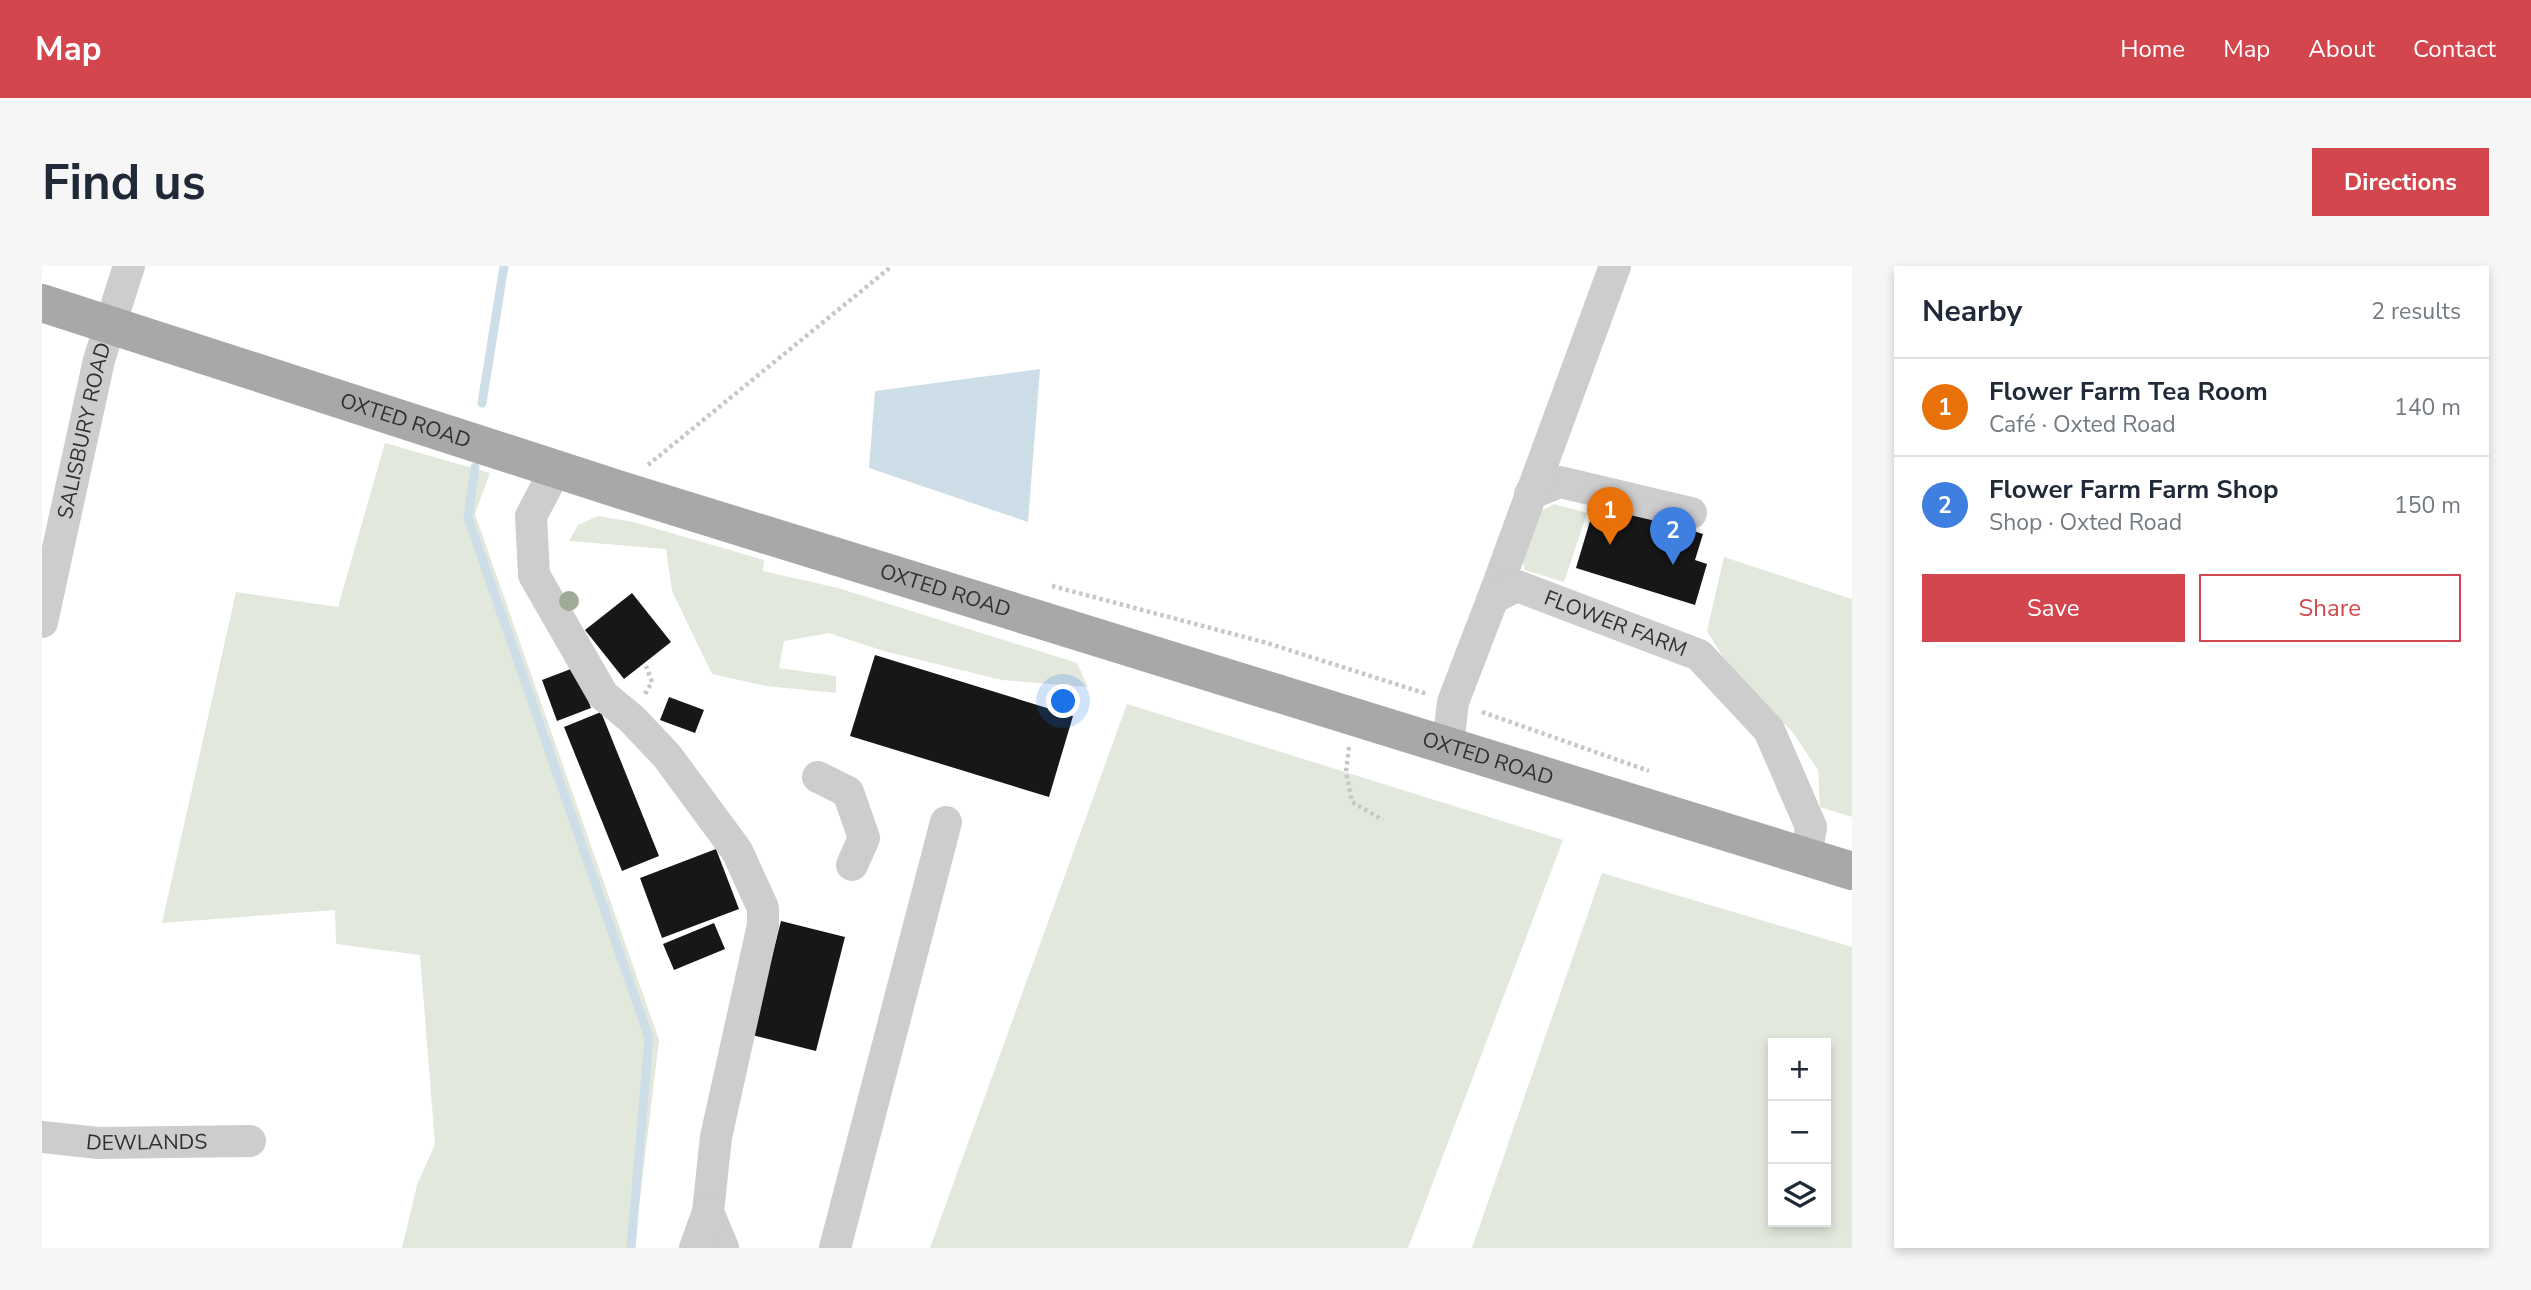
<!DOCTYPE html>
<html lang="en">
<head>
<meta charset="utf-8">
<style>
	body { margin:0; font-family:"Nunito Sans",sans-serif; background:#f6f6f7; color:#1f2937 }
	.controls { position:absolute; right:21px; bottom:21px; display:grid; overflow:hidden; border-radius:0px; box-shadow:0 4px 10px #0003 }
	.controls button { width:63px; height:63px; display:grid; place-items:center; padding:0; border:0; border-bottom:2px solid #e0e1e3; background:#fff; color:#1f2937; font:35px sans-serif }
	.you { position:absolute; left:1022px; top:436px; width:24px; height:24px; margin:-18px; border:5px solid #fff; border-radius:50%; background:#1a73e8; box-shadow:0 0 0 10px #1a73e833 }
	.badge { display:grid; place-items:center; width:46px; height:46px; border-radius:50%; background:#d3464d; color:#fff; font-size:23px; font-weight:700 }
	.pin { position:absolute; translate:-50% -58px; filter:drop-shadow(0 2px 4px #0008) }
	.pin::after { content:''; position:absolute; top:37px; width:24px; height:21px; background:inherit; clip-path:polygon(0 0,100% 0,50% 100%) }
	.list { margin:0; padding:0; list-style:none }
	h2 { display:flex; justify-content:space-between; align-items:center; height:91px; margin:0; padding:0 28px; font-size:30px }
	h2 small { font-size:23px; font-weight:400; color:#747a83 }
	.list li { display:grid; grid-template-columns:46px 1fr auto; gap:21px; align-items:center; box-sizing:border-box; height:98px; padding:0 28px; border-top:2px solid #e0e1e3 }
	.list b { display:block; font-size:26px; white-space:nowrap }
	.list p { margin:0; font-size:23px; white-space:nowrap; color:#747a83 }
	.list em { font-size:23px; font-style:normal; color:#747a83 }
	.actions { display:flex; gap:14px; padding:21px 28px }
	.actions a { flex:1; padding:16px 0; border:2px solid #d3464d; border-radius:0px; text-align:center; font-size:24px; color:#d3464d }
	.actions .main { background:#d3464d; color:#fff }
	.icon { flex:none; width:38px; height:38px; fill:none; stroke:currentColor; stroke-width:2; stroke-linecap:round; stroke-linejoin:round }
	.map { position:relative; flex:none; width:1810px; height:982px; overflow:hidden; border-radius:0px }
	header { display:flex; align-items:center; gap:42px; box-sizing:border-box; height:98px; padding:0 35px; background:#d3464d; color:#fff }
	header strong { font-size:33px }
	nav { display:flex; gap:38px; margin-inline-start:auto; font-size:24px }
	.intro { display:flex; align-items:center; justify-content:space-between; box-sizing:border-box; height:168px; padding:0 42px }
	h1 { margin:0; font-size:49px }
	.button { padding:18px 32px; border-radius:0px; background:#d3464d; color:#fff; font-size:24px; font-weight:700 }
	main { display:flex; gap:42px; padding:0 42px }
	aside { flex:1; background:#fff; border-radius:0px; box-shadow:0 4px 10px #0003 }
	.map>svg:first-child { display:block }
	.green { fill:#e3e8dc; fill-rule:evenodd }
	.water { fill:#cedee9 }
	.lines { fill:none; stroke-linecap:round; stroke-linejoin:round }
	.stream { stroke:#cedee9; stroke-width:9 }
	.building { fill:#171717 }
	.path { stroke:#c7c7c7; stroke-width:4.5; stroke-dasharray:3.5 3.5; stroke-linecap:butt }
	.minor { stroke:#cdcdcd; stroke-width:32 }
	.major { stroke:#a8a8a8; stroke-width:38 }
	.tree { fill:#a0ab97 }
	.labels { text-anchor:middle; stroke-width:7; stroke-linejoin:round; paint-order:stroke }
	.street-label { font-size:21px; fill:#303030; stroke:#fff }
</style>
</head>
<body>
<header>
<strong>Map</strong>
<nav><a>Home</a><a>Map</a><a>About</a><a>Contact</a></nav>
</header>
<div class="intro"><h1>Find us</h1><a class="button">Directions</a></div>
<main>
<div class="map">
<svg width="1810" height="982" viewBox="0 0 1810 982">
	<rect width="100%" height="100%" fill="#fff"/>
	<!-- green -->
	<g class="green">
		<polygon points="343,177 448,207 433,248 617,774 592,982 360,982 375,919 393,878 378,689 294,678 293,644 120,657 194,326 296,341"/>
		<polygon points="1512,238 1545,247 1522,316 1483,304 1476,277 1492,249"/>
		<polygon points="556,250 591,256 722,294 721,305 796,322 1035,397 1046,421 960,414 842,385 787,367 742,375 737,402 794,410 794,427 724,420 670,408 630,325 624,283 527,275 536,259"/>
		<polygon points="1682,291 1810,333 1810,551 1778,541 1776,504 1750,465 1697,417 1665,365"/>
		<polygon points="1085,438 1521,574 1366,982 888,982"/>
		<path d="M 1560,607 L 1810,681 L 1810,982 L 1430,982 ZM 1731,777 L 1784,777 L 1784,956 L 1731,956 Z"/>
	</g>
	<!-- water -->
	<polygon class="water" points="998,103 986,256 827,202 833,125"/>
	<g class="lines">
		<!-- stream -->
		<g class="stream">
			<polyline points="440,137 462,0"/>
			<polyline points="433,201 426,252 607,772 589,982"/>
		</g>
	</g>
	<!-- building -->
	<g class="building">
		<polygon points="1554,235 1661,268 1653,294 1665,298 1653,339 1534,302"/>
		<polygon points="590,327 629,376 582,413 543,364"/>
		<polygon points="833,389 1031,450 1007,531 808,470"/>
		<polygon points="534,401 549,442 515,455 500,414"/>
		<polygon points="627,431 662,444 653,467 618,454"/>
		<polygon points="559,446 617,590 580,605 522,461"/>
		<polygon points="674,583 697,643 620,672 598,612"/>
		<polygon points="739,655 803,671 774,785 710,769"/>
		<polygon points="672,657 683,683 632,704 621,678"/>
	</g>
	<g class="lines">
		<!-- path -->
		<g class="path">
			<polyline points="606,199 850,0"/>
			<polyline points="1010,320 1225,377 1385,428"/>
			<polyline points="603,428 610,416 604,400"/>
			<polyline points="1440,446 1607,505"/>
			<polyline points="1307,481 1304,506 1310,536 1341,554"/>
		</g>
		<!-- minor -->
		<g class="minor">
			<polyline points="515,201 489,250 492,309 561,429 590,453 625,490 695,585 721,642 721,659 674,871 666,946 681,982"/>
			<polyline points="1488,228 1518,216 1649,247"/>
			<polyline points="1451,332 1573,0"/>
			<path id="s1" d="M 0,356 L 57,94 L 87,0"/>
			<path id="s2" d="M 1406,479 L 1411,436 L 1451,332 L 1475,320 L 1657,389 L 1727,464 L 1769,561 L 1764,591"/>
			<polyline points="776,511 806,526 822,572 810,599"/>
			<path id="s3" d="M 0,871 L 56,877 L 208,875"/>
			<polyline points="653,982 666,946"/>
			<polyline points="793,982 904,556"/>
		</g>
		<!-- major -->
		<path class="major" id="s4" d="M 0,37 L 582,225 L 1810,605"/>
	</g>
	<!-- trees -->
	<circle class="tree" cx="527" cy="335" r="10"/>
	<g class="labels">
		<!-- street labels -->
		<g class="street-label">
			<text dy="7" stroke="none"><textPath href="#s4" startOffset="382">OXTED ROAD</textPath></text>
			<text dy="7" stroke="none"><textPath href="#s1" startOffset="196">SALISBURY ROAD</textPath></text>
			<text dy="7" stroke="none"><textPath href="#s4" startOffset="948">OXTED ROAD</textPath></text>
			<text dy="7" stroke="none"><textPath href="#s2" startOffset="287">FLOWER FARM</textPath></text>
			<text dy="7" stroke="none"><textPath href="#s4" startOffset="1516">OXTED ROAD</textPath></text>
			<text dy="7" stroke="none"><textPath href="#s3" startOffset="105">DEWLANDS</textPath></text>
		</g>
	</g>
</svg>
<div class="controls">
<button>+</button>
<button>−</button>
<button><svg class="icon" aria-label="layers" viewBox="0 0 24 24"><path d="M12 4l9 5-9 5-9-5zM3 14l9 5 9-5"/></svg></button>
</div>
<div class="you"></div>
<div class="pin badge" style="left:1568px;top:279px;background:#e8710a">1</div>
<div class="pin badge" style="left:1631px;top:299px;background:#3f7fe0">2</div>
</div>
<aside>
<h2>Nearby<small>2 results</small></h2>
<ul class="list">
<li><span class="badge" style="background:#e8710a">1</span><div><b>Flower Farm Tea Room</b><p>Café · Oxted Road</p></div><em>140 m</em></li>
<li><span class="badge" style="background:#3f7fe0">2</span><div><b>Flower Farm Farm Shop</b><p>Shop · Oxted Road</p></div><em>150 m</em></li>
</ul>
<div class="actions"><a class="main">Save</a><a>Share</a></div>
</aside>
</main>
</body>
</html>
